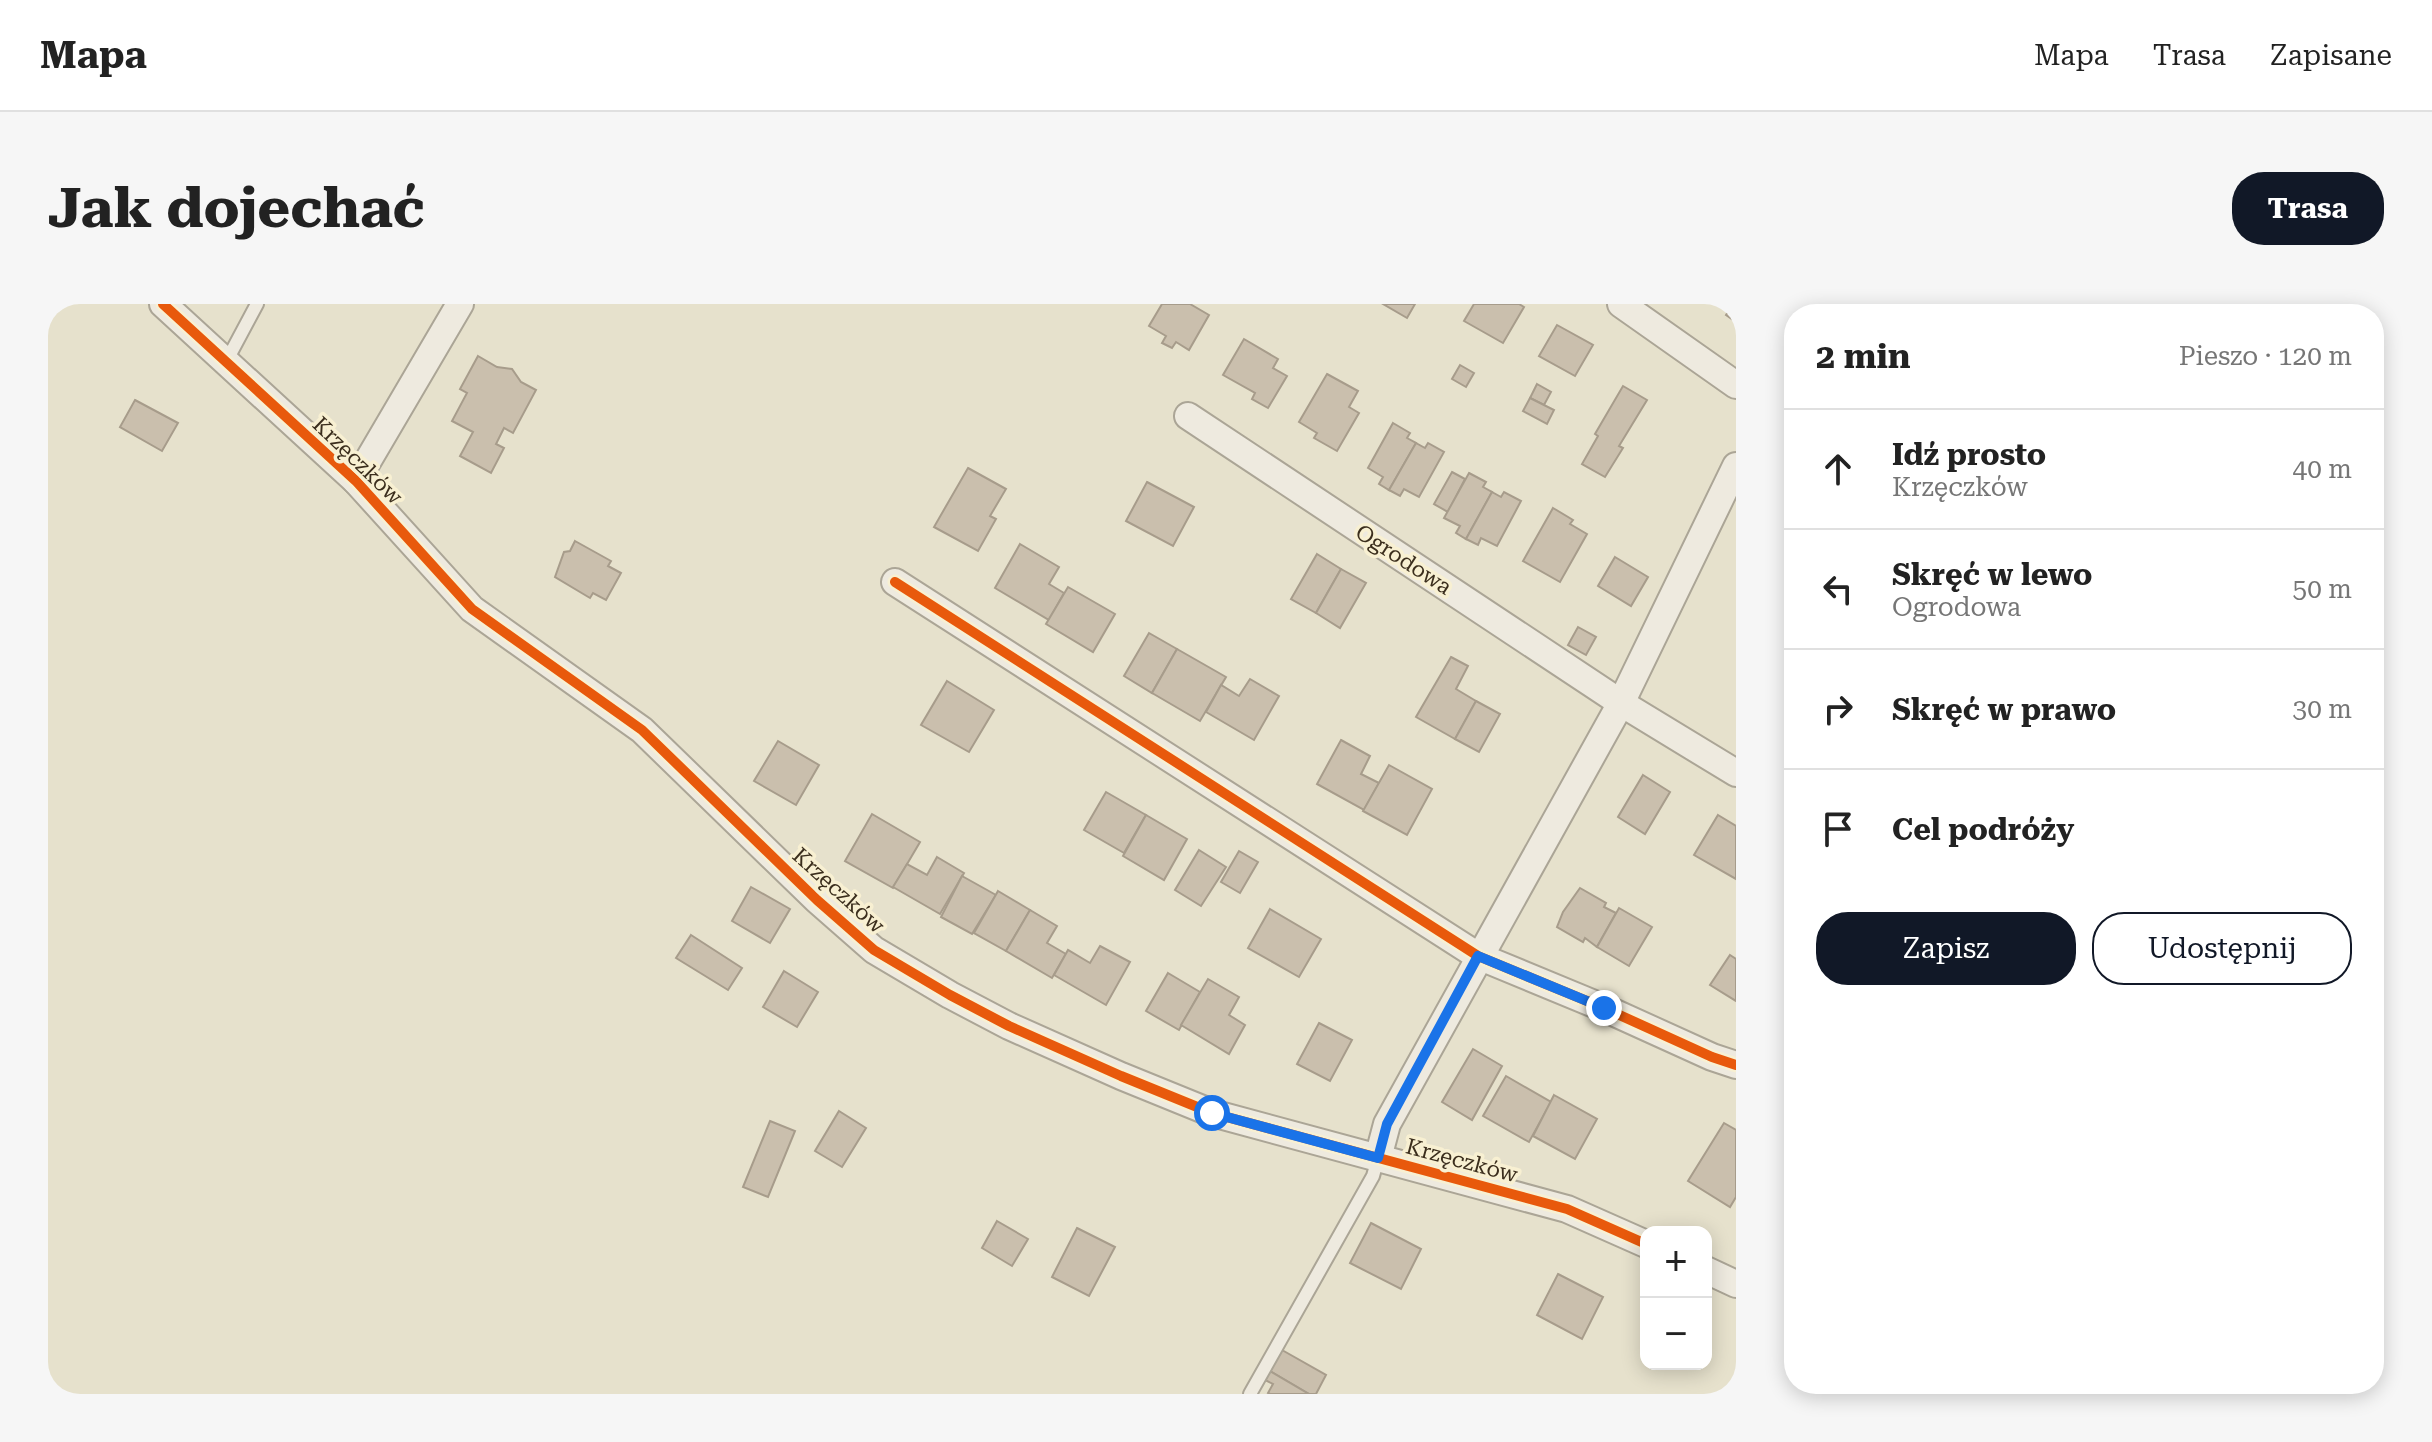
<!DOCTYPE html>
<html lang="pl">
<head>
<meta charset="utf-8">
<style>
	body { margin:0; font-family:"Roboto Serif",serif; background:#f6f6f6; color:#222 }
	.controls { position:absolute; right:24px; bottom:24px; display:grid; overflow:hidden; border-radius:16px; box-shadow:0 4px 20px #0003 }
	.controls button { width:72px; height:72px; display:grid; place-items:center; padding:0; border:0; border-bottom:2px solid #e0e0e0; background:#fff; color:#222; font:40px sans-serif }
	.stop { position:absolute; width:24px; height:24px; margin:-18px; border:6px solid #1a73e8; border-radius:50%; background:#fff }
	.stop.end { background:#1a73e8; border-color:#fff; box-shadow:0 2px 8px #0008 }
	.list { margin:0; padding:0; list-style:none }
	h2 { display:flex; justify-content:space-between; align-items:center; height:104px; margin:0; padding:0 32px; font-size:34px }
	h2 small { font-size:26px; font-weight:400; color:#767676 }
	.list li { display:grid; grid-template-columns:52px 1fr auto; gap:24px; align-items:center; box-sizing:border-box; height:120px; padding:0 32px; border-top:2px solid #e0e0e0 }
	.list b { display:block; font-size:30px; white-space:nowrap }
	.list p { margin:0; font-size:26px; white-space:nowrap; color:#767676 }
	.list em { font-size:26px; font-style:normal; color:#767676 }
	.actions { display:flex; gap:16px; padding:24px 32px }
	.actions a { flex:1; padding:18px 0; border:2px solid #111827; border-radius:32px; text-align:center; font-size:28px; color:#111827 }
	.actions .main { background:#111827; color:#fff }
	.icon { flex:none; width:44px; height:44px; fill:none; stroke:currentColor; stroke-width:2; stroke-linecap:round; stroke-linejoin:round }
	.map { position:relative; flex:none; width:1688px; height:1090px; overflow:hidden; border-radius:32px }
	header { display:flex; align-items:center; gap:48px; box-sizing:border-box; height:112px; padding:0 40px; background:#fff; border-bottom:2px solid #e0e0e0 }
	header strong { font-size:38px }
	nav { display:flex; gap:44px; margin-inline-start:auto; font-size:28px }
	.intro { display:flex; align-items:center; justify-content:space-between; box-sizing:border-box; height:192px; padding:0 48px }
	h1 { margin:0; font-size:56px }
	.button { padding:20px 36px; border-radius:32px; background:#111827; color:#fff; font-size:28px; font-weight:700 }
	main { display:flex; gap:48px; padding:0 48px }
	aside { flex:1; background:#fff; border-radius:32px; box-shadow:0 4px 20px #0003 }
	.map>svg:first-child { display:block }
	.building { fill:#cabfad; stroke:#a79c8b; stroke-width:2 }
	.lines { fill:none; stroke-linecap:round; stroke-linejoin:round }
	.service-casing { stroke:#aba596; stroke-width:16 }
	.minor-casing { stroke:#aba596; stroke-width:30 }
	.service { stroke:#eeeadf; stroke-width:12 }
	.minor { stroke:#eeeadf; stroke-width:26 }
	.cycleway-casing { stroke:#f8f0d2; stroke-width:15 }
	.cycleway { stroke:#e8590c; stroke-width:10 }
	.route { stroke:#1a73e8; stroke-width:10 }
	.labels { text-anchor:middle; stroke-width:7; stroke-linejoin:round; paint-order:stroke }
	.street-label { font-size:22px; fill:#3b2e1d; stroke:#f8f0d2 }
</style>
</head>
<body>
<header>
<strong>Mapa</strong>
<nav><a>Mapa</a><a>Trasa</a><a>Zapisane</a></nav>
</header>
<div class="intro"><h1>Jak dojechać</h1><a class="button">Trasa</a></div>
<main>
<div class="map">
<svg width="1688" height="1090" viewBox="0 0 1688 1090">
	<rect width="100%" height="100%" fill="#e6e1cc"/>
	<!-- building -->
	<g class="building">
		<polygon points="1114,0 1142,0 1161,11 1141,46 1128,38 1124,44 1114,39 1118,32 1101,22"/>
		<polygon points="1335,0 1367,0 1359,14"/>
		<polygon points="1426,0 1471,0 1476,3 1455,39 1416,17"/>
		<polygon points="1685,0 1688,0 1688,18 1678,11"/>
		<polygon points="1509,21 1545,41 1527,72 1491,52"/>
		<polygon points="1196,35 1230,55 1225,64 1239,72 1220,104 1204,95 1207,89 1175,71"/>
		<polygon points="430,52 449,63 464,65 473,78 488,86 465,129 456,124 448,140 456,144 443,169 412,152 425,128 404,117 419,89 412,85"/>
		<polygon points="1412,61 1426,69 1418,83 1404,75"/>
		<polygon points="1279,70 1310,87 1301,103 1311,109 1289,147 1266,134 1269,129 1251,118"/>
		<polygon points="1489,80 1503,88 1496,101 1482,94"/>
		<polygon points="1575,82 1599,96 1571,142 1575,144 1557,173 1534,160 1550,132 1547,130"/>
		<polygon points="1482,94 1506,106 1499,120 1475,107"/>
		<polygon points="87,96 130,119 114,147 72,123"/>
		<polygon points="1345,119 1362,129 1359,134 1368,139 1341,186 1331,180 1335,173 1320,164"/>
		<polygon points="1368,139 1377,144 1380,139 1396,148 1371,193 1356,185 1352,192 1341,186"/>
		<polygon points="920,164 958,185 942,212 948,215 930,247 886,223"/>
		<polygon points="1404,168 1417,175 1400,208 1386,200"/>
		<polygon points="1421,169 1438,178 1435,183 1444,188 1418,235 1408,229 1412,222 1396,214"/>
		<polygon points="1099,178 1146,203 1125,242 1078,217"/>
		<polygon points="1444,188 1453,193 1456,188 1473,197 1449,242 1433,234 1430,241 1418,235"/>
		<polygon points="1505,204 1525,216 1522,220 1539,230 1512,278 1475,257"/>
		<polygon points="527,237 563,257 560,262 573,269 558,296 545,289 542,294 507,273 516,248 522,247"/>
		<polygon points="972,240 1011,263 1001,280 1016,289 1001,316 947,284"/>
		<polygon points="1269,250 1293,265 1268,309 1243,295"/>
		<polygon points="1567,253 1600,273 1583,302 1550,282"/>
		<polygon points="1293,265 1318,279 1292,324 1268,309"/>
		<polygon points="1020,283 1067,310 1045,348 998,320"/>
		<polygon points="1530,323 1548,333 1538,351 1520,341"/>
		<polygon points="1101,329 1129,345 1104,389 1076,372"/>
		<polygon points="1129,345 1178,373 1152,417 1104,389"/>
		<polygon points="1403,353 1420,362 1408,385 1428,397 1407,435 1368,413"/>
		<polygon points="1202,375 1231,392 1206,436 1158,408 1173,381 1191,392"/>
		<polygon points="899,377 946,406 921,448 873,421"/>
		<polygon points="1428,397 1452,410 1431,448 1407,435"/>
		<polygon points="1293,436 1322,452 1313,470 1331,479 1316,506 1269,480"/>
		<polygon points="730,437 771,461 748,501 706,477"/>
		<polygon points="1341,461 1384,485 1359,531 1315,507"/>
		<polygon points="1595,471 1622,488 1597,530 1570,513"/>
		<polygon points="1058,488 1098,511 1076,549 1036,526"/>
		<polygon points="824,510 872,538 845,584 797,557"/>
		<polygon points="1098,511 1139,535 1116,576 1075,552"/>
		<polygon points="1670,511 1688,522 1688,575 1646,551"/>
		<polygon points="1151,546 1178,563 1153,602 1127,586"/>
		<polygon points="1191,547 1210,558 1192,589 1173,578"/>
		<polygon points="889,553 916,569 892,610 845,583 859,560 879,571"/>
		<polygon points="914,572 948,591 924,630 893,613"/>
		<polygon points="703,583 742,605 722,639 684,617"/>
		<polygon points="1532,584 1558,599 1556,603 1568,609 1549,643 1537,634 1535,638 1509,623 1515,608"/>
		<polygon points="950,587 982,606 958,647 926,629"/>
		<polygon points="1571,604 1604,623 1581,662 1549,643"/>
		<polygon points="1222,605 1273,635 1251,673 1200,644"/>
		<polygon points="982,606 1009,622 999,639 1018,650 1004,674 958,647"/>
		<polygon points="643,631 694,664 680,686 628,654"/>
		<polygon points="1052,642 1082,658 1058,701 1006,671 1020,646 1042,659"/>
		<polygon points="1682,651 1688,655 1688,697 1662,681"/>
		<polygon points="736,667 770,688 749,723 715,703"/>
		<polygon points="1120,669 1152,688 1131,726 1098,707"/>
		<polygon points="1160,675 1191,693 1181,711 1197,721 1181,750 1133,721"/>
		<polygon points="1271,719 1304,736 1282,777 1249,760"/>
		<polygon points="1425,745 1454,762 1424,816 1394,798"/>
		<polygon points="1458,772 1503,798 1481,838 1435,812"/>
		<polygon points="1506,791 1549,815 1527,855 1485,832"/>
		<polygon points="791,807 818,824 794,863 767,847"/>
		<polygon points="722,817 747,827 720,893 695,883"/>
		<polygon points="1676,819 1688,826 1688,893 1682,903 1640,877"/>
		<polygon points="949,917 980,935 964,962 934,944"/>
		<polygon points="1323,919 1373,945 1353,985 1302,959"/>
		<polygon points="1029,924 1067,943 1041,992 1004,973"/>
		<polygon points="1510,970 1555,993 1534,1035 1489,1011"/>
		<polygon points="1234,1046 1278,1071 1268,1090 1261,1090 1222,1067"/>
		<polygon points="1222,1067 1261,1090 1222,1090 1220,1089 1225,1080 1217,1076"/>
	</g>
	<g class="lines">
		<!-- service casing -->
		<g class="service-casing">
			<g id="service">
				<polyline points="178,58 209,0"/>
				<polyline points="1202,1090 1325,872 1330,854"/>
			</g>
		</g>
		<!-- minor casing -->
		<g class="minor-casing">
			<g id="minor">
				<polyline points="115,0 308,177 424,305 594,426 769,596 826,646 902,691 961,722 1073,772 1164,809 1519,905 1598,940"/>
				<polyline points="1573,0 1688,81"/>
				<polyline points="1140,112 1573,399 1688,469"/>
				<polyline points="308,177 412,0"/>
				<polyline points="847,278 1430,652 1556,704 1664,753 1688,761"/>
				<polyline points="1330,854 1339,820 1573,399 1688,162"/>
				<polyline points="1658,966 1688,980"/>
			</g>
		</g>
		<!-- service -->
		<use href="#service" class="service"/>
		<!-- minor -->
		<use href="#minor" class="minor"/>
		<!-- cycleway casing -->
		<g class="cycleway-casing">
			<g id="cycleway">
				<polyline points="115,0 308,177 424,305 594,426 769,596 826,646 902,691 961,722 1073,772 1164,809 1519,905 1598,940"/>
				<polyline points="847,278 1430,652 1556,704 1664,753 1688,761"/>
			</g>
		</g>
		<!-- cycleway -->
		<use href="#cycleway" class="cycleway"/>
	</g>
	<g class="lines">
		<!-- route -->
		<polyline class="route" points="1164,809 1330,854 1339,820 1430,652 1556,704"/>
	</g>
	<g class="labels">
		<!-- street labels -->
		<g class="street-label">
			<text transform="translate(310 156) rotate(44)" y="8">Krzęczków</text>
			<text transform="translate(1356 255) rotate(33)" y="8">Ogrodowa</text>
			<text transform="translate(791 586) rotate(42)" y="8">Krzęczków</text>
			<text transform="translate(1414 856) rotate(15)" y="8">Krzęczków</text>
		</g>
	</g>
</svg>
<div class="controls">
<button>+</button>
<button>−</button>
</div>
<div class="stop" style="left:1164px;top:809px"></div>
<div class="stop end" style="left:1556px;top:704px"></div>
</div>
<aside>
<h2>2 min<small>Pieszo · 120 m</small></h2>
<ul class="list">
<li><svg class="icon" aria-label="ahead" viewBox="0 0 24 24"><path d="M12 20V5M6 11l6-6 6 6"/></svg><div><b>Idź prosto</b><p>Krzęczków</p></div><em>40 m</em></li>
<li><svg class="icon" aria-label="left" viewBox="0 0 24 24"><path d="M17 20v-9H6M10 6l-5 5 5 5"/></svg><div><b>Skręć w lewo</b><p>Ogrodowa</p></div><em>50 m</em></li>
<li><svg class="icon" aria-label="right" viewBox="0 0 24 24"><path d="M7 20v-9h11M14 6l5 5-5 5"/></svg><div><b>Skręć w prawo</b></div><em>30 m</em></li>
<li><svg class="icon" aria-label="arrive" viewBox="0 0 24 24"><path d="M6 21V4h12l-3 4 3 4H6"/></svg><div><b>Cel podróży</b></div></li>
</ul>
<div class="actions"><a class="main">Zapisz</a><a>Udostępnij</a></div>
</aside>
</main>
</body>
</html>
